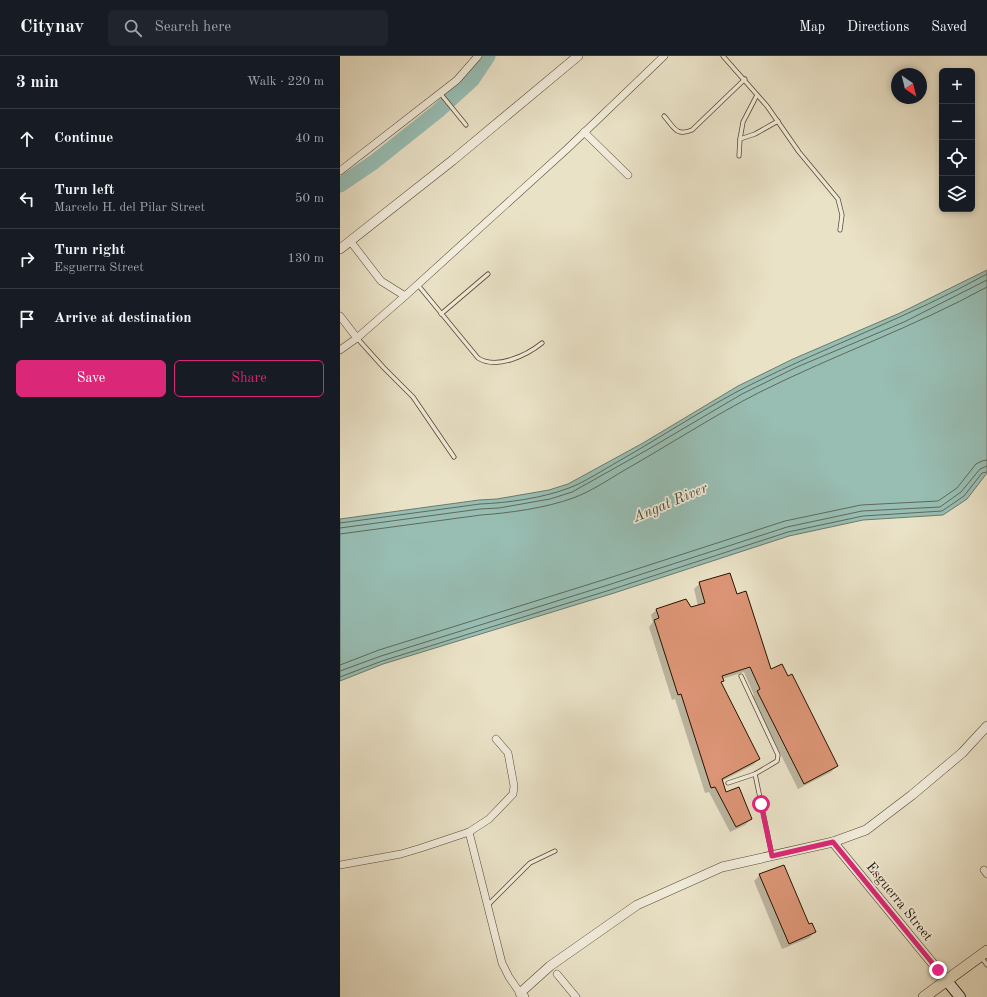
<!DOCTYPE html>
<html lang="en">
<head>
<meta charset="utf-8">
<style>
	body { margin:0; font-family:"Old Standard TT",serif; background:#20242c; color:#f1f3f6 }
	.controls { position:absolute; right:12px; top:12px; display:grid; overflow:hidden; border-radius:6px; box-shadow:0 2px 6px #0003 }
	.controls button { width:36px; height:36px; display:grid; place-items:center; padding:0; border:0; border-bottom:1px solid #363941; background:#171b24; color:#f1f3f6; font:20px sans-serif }
	.compass { position:absolute; left:551px; top:12px; width:36px; height:36px; border-radius:50%; background:#171b24; box-shadow:0 2px 6px #0003; rotate:145deg }
	.stop { position:absolute; width:12px; height:12px; margin:-9px; border:3px solid #db2777; border-radius:50%; background:#fff }
	.stop.end { background:#db2777; border-color:#fff; box-shadow:0 1px 4px #0008 }
	.list { margin:0; padding:0; list-style:none }
	h2 { display:flex; justify-content:space-between; align-items:center; height:52px; margin:0; padding:0 16px; font-size:17px }
	h2 small { font-size:13px; font-weight:400; color:#9ea1a6 }
	.list li { display:grid; grid-template-columns:26px 1fr auto; gap:12px; align-items:center; box-sizing:border-box; height:60px; padding:0 16px; border-top:1px solid #363941 }
	.list b { display:block; font-size:15px; white-space:nowrap }
	.list p { margin:0; font-size:13px; white-space:nowrap; color:#9ea1a6 }
	.list em { font-size:13px; font-style:normal; color:#9ea1a6 }
	.actions { display:flex; gap:8px; padding:12px 16px }
	.actions a { flex:1; padding:9px 0; border:1px solid #db2777; border-radius:6px; text-align:center; font-size:14px; color:#db2777 }
	.actions .main { background:#db2777; color:#fff }
	.icon { flex:none; width:22px; height:22px; fill:none; stroke:currentColor; stroke-width:2; stroke-linecap:round; stroke-linejoin:round }
	.map { position:relative; flex:none; width:647px; height:941px; overflow:hidden }
	header { display:flex; align-items:center; gap:24px; box-sizing:border-box; height:56px; padding:0 20px; background:#171b24; border-bottom:1px solid #363941 }
	header strong { font-size:19px }
	nav { display:flex; gap:22px; margin-inline-start:auto; font-size:14px }
	.search { width:280px; height:36px; background:#20242c; display:flex; align-items:center; gap:10px; box-sizing:border-box; padding:0 14px; border-radius:6px; color:#9ea1a6; font-size:15px }
	main { display:flex }
	aside { flex:1; background:#171b24 }
	.map>svg:first-child { display:block }
	.water { fill:#98beb4; stroke:#6a7a6c }
	.shadow { fill:#0003 }
	.lines { fill:none; stroke-linecap:round; stroke-linejoin:round }
	.shore { stroke:#5f695a; stroke-width:1 }
	.river { stroke:#98beb4; stroke-width:15 }
	.building { fill:#dc9576; stroke:#261400 }
	.service-casing { stroke:#574832; stroke-width:5 }
	.minor-casing { stroke:#574832; stroke-width:8 }
	.tertiary-casing { stroke:#574832; stroke-width:10 }
	.secondary-casing { stroke:#261400; stroke-width:12 }
	.primary-casing { stroke:#261400; stroke-width:12 }
	.service { stroke:#f1ecdb; stroke-width:3.5 }
	.minor { stroke:#f1ecdb; stroke-width:7 }
	.tertiary { stroke:#f1ecdb; stroke-width:9 }
	.secondary { stroke:#f1ecdb; stroke-width:10 }
	.primary { stroke:#eae2c7; stroke-width:11 }
	.route { stroke:#db2777; stroke-width:5 }
	.labels { text-anchor:middle; stroke-width:3.5; stroke-linejoin:round; paint-order:stroke }
	.street-label { font-size:14px; fill:#261400; stroke:#f1ecdb }
	.water-label { font-size:15px; font-style:italic; fill:#4e503f; stroke:#f1ecdb }
</style>
</head>
<body>
<header>
<strong>Citynav</strong>
<div class="search"><svg class="icon" aria-label="search" viewBox="0 0 24 24"><circle cx="10" cy="10" r="6"/><path d="M15 15l6 6"/></svg>Search here</div>
<nav><a>Map</a><a>Directions</a><a>Saved</a></nav>
</header>
<main>
<aside>
<h2>3 min<small>Walk · 220 m</small></h2>
<ul class="list">
<li><svg class="icon" aria-label="ahead" viewBox="0 0 24 24"><path d="M12 20V5M6 11l6-6 6 6"/></svg><div><b>Continue</b></div><em>40 m</em></li>
<li><svg class="icon" aria-label="left" viewBox="0 0 24 24"><path d="M17 20v-9H6M10 6l-5 5 5 5"/></svg><div><b>Turn left</b><p>Marcelo H. del Pilar Street</p></div><em>50 m</em></li>
<li><svg class="icon" aria-label="right" viewBox="0 0 24 24"><path d="M7 20v-9h11M14 6l5 5-5 5"/></svg><div><b>Turn right</b><p>Esguerra Street</p></div><em>130 m</em></li>
<li><svg class="icon" aria-label="arrive" viewBox="0 0 24 24"><path d="M6 21V4h12l-3 4 3 4H6"/></svg><div><b>Arrive at destination</b></div></li>
</ul>
<div class="actions"><a class="main">Save</a><a>Share</a></div>
</aside>
<div class="map">
<svg width="647" height="941" viewBox="0 0 647 941">
	<rect width="100%" height="100%" fill="#eae2c7"/>
	<filter id="stains"><feTurbulence type="fractalNoise" baseFrequency=".005" numOctaves="4"/><feColorMatrix values="0 0 0 0 .2 0 0 0 0 .09 0 0 0 0 .02 0 0 0 .5 -.17"/></filter>
	<radialGradient id="worn" r=".72"><stop offset=".6" stop-color="#630" stop-opacity="0"/><stop offset="1" stop-color="#630" stop-opacity=".3"/></radialGradient>
	<!-- water -->
	<polygon class="water" points="647,214 647,417 627,443 603,459 523,464 449,480 271,538 43,608 0,625 0,463 139,444 157,443 209,434 228,428 303,387 398,330 453,303 560,257"/>
	<!-- shadow -->
	<g class="shadow">
		<polygon points="360,527 396,539 430,614 497,710 491,716 458,733 412,641 414,639 404,616 382,623 383,625 381,627 419,703 413,709 382,725 386,737 411,763 405,769 390,776 369,736 365,737 335,643 332,644 309,571 313,566 311,559 317,553 350,553 358,550 354,533"/>
		<polygon points="420,819 475,876 469,882 442,893 414,825"/>
	</g>
	<g class="lines">
		<!-- shore -->
		<g class="shore">
			<path d="M 0,467 L 140,448 C 167,447 203,442 229,432 C 245,426 263,414 279,405 C 323,380 366,351 412,328 C 490,289 571,260 647,218"/>
			<polyline points="0,472 140,453 159,452 210,443 232,436 307,394 402,338 457,311 564,266 647,224"/>
			<path d="M 0,478 L 141,459 C 169,457 206,452 233,442 C 250,436 268,424 283,415 C 329,389 373,360 420,336 C 494,299 574,271 647,231"/>
			<polyline points="0,609 39,594 266,523 445,465 521,449 598,445 617,432 636,408 642,405 647,404"/>
			<polyline points="0,615 41,600 268,529 447,471 522,455 600,451 621,436 640,413 647,410"/>
			<polyline points="0,621 42,605 270,534 448,476 523,460 602,455 624,440 642,417 647,416"/>
		</g>
		<!-- river -->
		<polyline class="river" points="0,129 34,106 98,55 132,24 148,0"/>
	</g>
	<!-- building -->
	<g class="building">
		<polygon points="390,517 397,538 406,535 431,613 442,608 448,620 452,618 498,710 464,728 417,635 420,633 410,611 382,620 384,625 381,626 420,703 382,723 386,736 399,731 412,763 396,771 375,731 371,732 341,638 338,639 314,564 319,562 316,553 346,543 351,551 365,547 359,526"/>
		<polygon points="444,809 469,868 472,867 476,876 449,888 419,818"/>
	</g>
	<g class="lines">
		<!-- service casing -->
		<g class="service-casing">
			<g id="service">
				<polyline points="383,0 427,50 459,96 498,143 502,159 500,174"/>
				<polyline points="100,37 126,69"/>
				<path d="M 324,60 C 334,71 336,81 352,74 L 405,23"/>
				<polyline points="400,83 415,78 438,65"/>
				<polyline points="399,100 400,83 403,66 417,39"/>
				<path d="M 78,229 L 138,302 C 157,314 187,299 202,287"/>
				<polyline points="101,258 148,218"/>
				<polyline points="17,282 44,312 73,341 114,401"/>
				<polyline points="415,718 432,799"/>
				<polyline points="388,727 415,718 437,705 438,699 401,620"/>
				<polyline points="148,849 190,807 215,795"/>
				<polyline points="641,901 647,909"/>
			</g>
		</g>
		<!-- minor casing -->
		<g class="minor-casing">
			<g id="minor">
				<polyline points="244,76 288,119"/>
				<polyline points="0,115 117,24 138,0"/>
				<polyline points="11,186 41,225 65,240"/>
				<polyline points="0,260 17,282"/>
				<polyline points="0,294 17,282 65,240 227,93 324,0"/>
				<polyline points="129,776 162,907 169,921 180,937"/>
				<polyline points="0,809 61,798 81,792 129,776 149,763 173,738 174,730 168,697 156,683"/>
				<polyline points="644,814 647,818"/>
				<polyline points="217,918 236,941"/>
			</g>
		</g>
		<!-- tertiary casing -->
		<g class="tertiary-casing">
			<g id="tertiary">
				<polyline points="0,193 113,104 238,0"/>
				<polyline points="493,786 607,925"/>
				<polyline points="184,941 180,937 210,910 297,849 382,811 493,786 526,774 572,739 622,697 647,670"/>
			</g>
		</g>
		<!-- secondary casing -->
		<g class="secondary-casing">
			<polyline id="secondary" points="607,925 620,941"/>
		</g>
		<!-- primary casing -->
		<g class="primary-casing">
			<polyline id="primary" points="584,941 647,895"/>
		</g>
		<!-- service -->
		<use href="#service" class="service"/>
		<!-- minor -->
		<use href="#minor" class="minor"/>
		<!-- tertiary -->
		<use href="#tertiary" class="tertiary"/>
		<!-- secondary -->
		<use href="#secondary" class="secondary"/>
		<!-- primary -->
		<use href="#primary" class="primary"/>
	</g>
	<g class="lines">
		<!-- route -->
		<polyline class="route" points="421,748 432,800 493,786 598,914"/>
	</g>
	<g class="labels">
		<!-- street labels -->
		<g class="street-label">
			<text transform="translate(560 845) rotate(51)" y="5">Esguerra Street</text>
		</g>
		<!-- water labels -->
		<g class="water-label">
			<text transform="translate(330 446) rotate(-23)" y="5">Angat River</text>
		</g>
	</g>
	<rect width="100%" height="100%" filter="url(#stains)"/>
	<rect width="100%" height="100%" fill="url(#worn)"/>
</svg>
<div class="controls">
<button>+</button>
<button>−</button>
<button><svg class="icon" aria-label="locate" viewBox="0 0 24 24"><circle cx="12" cy="12" r="6"/><path d="M12 2v4M12 18v4M2 12h4M18 12h4"/></svg></button>
<button><svg class="icon" aria-label="layers" viewBox="0 0 24 24"><path d="M12 4l9 5-9 5-9-5zM3 14l9 5 9-5"/></svg></button>
</div>
<svg class="compass" viewBox="-18 -18 36 36"><path d="M0-13l5 13h-10z" fill="#e53935"/><path d="M0 13l5-13h-10z" fill="#9ea1a6"/></svg>
<div class="stop" style="left:421px;top:748px"></div>
<div class="stop end" style="left:598px;top:914px"></div>
</div>
</main>
</body>
</html>
